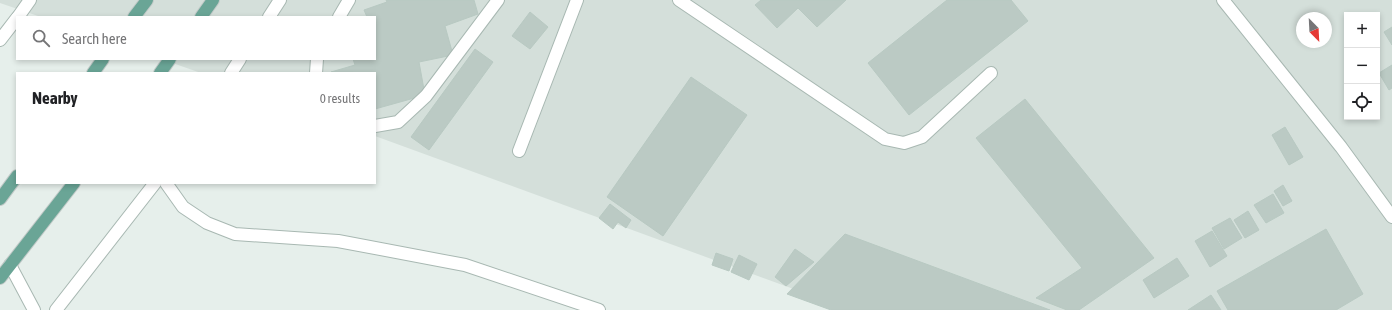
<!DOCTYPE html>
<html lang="en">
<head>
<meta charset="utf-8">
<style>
	body { margin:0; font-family:"Asap Condensed",sans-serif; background:#f2f2f2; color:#202124 }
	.controls { position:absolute; right:12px; top:12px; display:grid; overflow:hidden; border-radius:0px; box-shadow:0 2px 6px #0003 }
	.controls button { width:36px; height:36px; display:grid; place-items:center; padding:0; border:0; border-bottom:1px solid #e0e0e0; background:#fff; color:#202124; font:20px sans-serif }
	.compass { position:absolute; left:1296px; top:12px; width:36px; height:36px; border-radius:50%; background:#fff; box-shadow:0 2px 6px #0003; rotate:156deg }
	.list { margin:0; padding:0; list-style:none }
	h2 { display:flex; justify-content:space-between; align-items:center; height:52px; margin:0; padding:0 16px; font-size:17px }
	h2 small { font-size:13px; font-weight:400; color:#757577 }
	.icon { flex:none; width:22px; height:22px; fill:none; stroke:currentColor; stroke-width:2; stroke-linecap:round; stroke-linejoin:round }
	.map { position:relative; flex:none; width:1392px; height:310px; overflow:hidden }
	.search { position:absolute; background:#fff; box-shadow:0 2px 6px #0003; left:16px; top:16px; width:360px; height:44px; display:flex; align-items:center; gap:10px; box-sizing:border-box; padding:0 14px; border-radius:0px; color:#757577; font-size:15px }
	.panel { position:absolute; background:#fff; box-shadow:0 2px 6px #0003; left:16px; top:72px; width:360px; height:112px; border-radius:0px }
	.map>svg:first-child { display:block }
	.built { fill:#d4dfda; fill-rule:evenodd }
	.building { fill:#bbcac4; stroke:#b8c9c2 }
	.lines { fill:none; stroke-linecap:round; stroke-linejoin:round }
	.minor-casing { stroke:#a8b8b2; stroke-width:14 }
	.major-casing { stroke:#c2cac8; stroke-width:14 }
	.minor { stroke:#fff; stroke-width:12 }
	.major { stroke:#6aa596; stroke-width:12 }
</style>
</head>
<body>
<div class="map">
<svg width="1392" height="310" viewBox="0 0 1392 310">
	<rect width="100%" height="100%" fill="#e6efeb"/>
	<!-- built -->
	<path class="built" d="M 0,0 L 1392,0 L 1392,310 L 851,310 L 375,136 L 375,73 L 201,73 L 161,59 L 375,59 L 375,17 L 41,17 L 0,3 ZM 1347,15 L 1377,15 L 1377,117 L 1347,117 ZM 1302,18 L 1326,18 L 1326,42 L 1302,42 Z"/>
	<!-- building -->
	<g class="building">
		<polygon points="386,0 474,0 478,14 445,26 453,55 419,62 425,95 375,109 375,73 331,72 355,65 353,59 375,59 375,17 367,17 364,10 387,2"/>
		<polygon points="761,0 846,0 817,27 798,8 777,28 755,5"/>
		<polygon points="947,0 1011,0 1028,21 909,115 868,63"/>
		<polygon points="530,12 548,27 530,49 512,36"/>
		<polygon points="1392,27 1392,45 1384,32"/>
		<polygon points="475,49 493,62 429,150 411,137"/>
		<polygon points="1392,65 1392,88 1389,90 1379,73"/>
		<polygon points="691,77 747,115 663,236 607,197"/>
		<polygon points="1025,99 1154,258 1079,310 1067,310 1036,298 1082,268 976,138"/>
		<polygon points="1285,127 1303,157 1289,165 1272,135"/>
		<polygon points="1283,185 1292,201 1283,206 1274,191"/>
		<polygon points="1273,194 1284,213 1266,223 1254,205"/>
		<polygon points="610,204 631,220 626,228 618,222 613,229 599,218"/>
		<polygon points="1248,211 1259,230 1245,238 1234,220"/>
		<polygon points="1230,218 1242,238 1224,249 1212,228"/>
		<polygon points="1326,229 1363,294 1336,310 1228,310 1217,291"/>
		<polygon points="1212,231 1227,256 1210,267 1195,241"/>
		<polygon points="845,234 1050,310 831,310 787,294"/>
		<polygon points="795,249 814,262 786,286 775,277"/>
		<polygon points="716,253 733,259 729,271 712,265"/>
		<polygon points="739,255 757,264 749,280 731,272"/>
		<polygon points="1177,258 1189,276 1154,298 1143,280"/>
		<polygon points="1211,295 1221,310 1188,310"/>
	</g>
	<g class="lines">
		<!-- minor casing -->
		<g class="minor-casing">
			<g id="minor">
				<polyline points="679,0 885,139 904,143 922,137 991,73"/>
				<polyline points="1223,0 1341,147 1392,217"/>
				<polyline points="18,17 30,0"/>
				<polyline points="269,17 280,0"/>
				<polyline points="339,17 349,0"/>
				<polyline points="0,40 17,18"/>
				<polyline points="231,73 240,59"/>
				<polyline points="316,73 317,59"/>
				<polyline points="375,126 398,122 426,96 498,0"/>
				<polyline points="519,151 577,0"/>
				<polyline points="166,183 183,207 207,223 235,234 338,241 465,265 599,310"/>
				<polyline points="10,265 34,310"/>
				<polyline points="56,310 155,183"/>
			</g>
		</g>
		<!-- major casing -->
		<g class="major-casing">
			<g id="major">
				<polyline points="134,17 147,0"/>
				<polyline points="201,17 213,0"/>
				<polyline points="93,73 103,59"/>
				<polyline points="160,73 170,59"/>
				<polyline points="0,199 17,176"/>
				<polyline points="0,278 74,183"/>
			</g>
		</g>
		<!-- minor -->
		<use href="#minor" class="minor"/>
		<!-- major -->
		<use href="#major" class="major"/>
	</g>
</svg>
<div class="controls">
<button>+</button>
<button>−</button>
<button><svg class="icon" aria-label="locate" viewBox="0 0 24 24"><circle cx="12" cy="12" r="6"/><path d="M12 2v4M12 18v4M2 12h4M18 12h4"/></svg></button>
</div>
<svg class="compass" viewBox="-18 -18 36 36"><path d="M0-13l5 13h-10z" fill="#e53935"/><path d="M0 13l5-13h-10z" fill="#757577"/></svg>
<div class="search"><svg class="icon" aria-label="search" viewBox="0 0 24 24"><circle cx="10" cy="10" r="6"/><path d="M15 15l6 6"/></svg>Search here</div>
<section class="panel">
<h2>Nearby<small>0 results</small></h2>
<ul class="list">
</ul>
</section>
</div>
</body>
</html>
